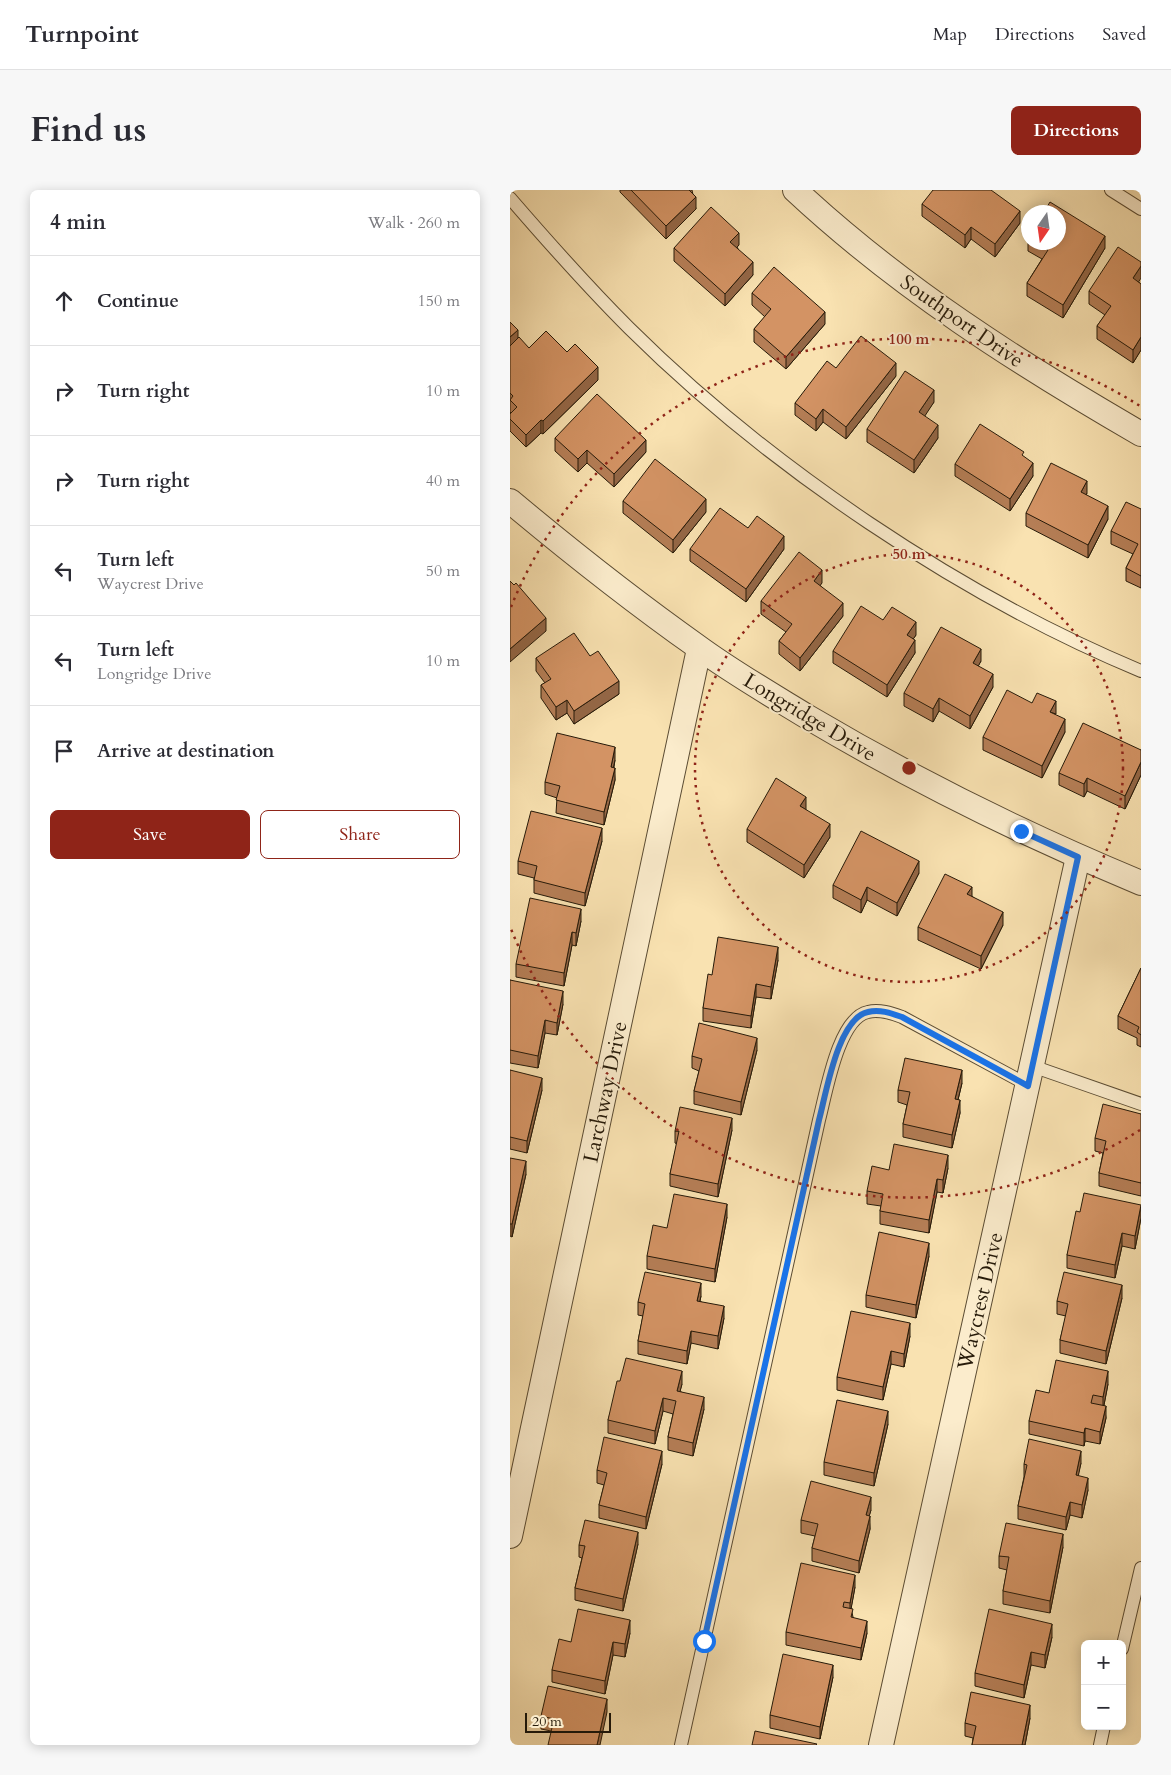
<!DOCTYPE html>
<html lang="en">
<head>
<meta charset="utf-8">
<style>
	body { margin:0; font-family:Cardo,serif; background:#f7f7f7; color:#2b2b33 }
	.controls { position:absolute; right:15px; bottom:15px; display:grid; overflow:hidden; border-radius:8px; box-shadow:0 2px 12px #0003 }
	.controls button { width:45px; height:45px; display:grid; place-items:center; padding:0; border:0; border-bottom:1px solid #e1e1e2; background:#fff; color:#2b2b33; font:25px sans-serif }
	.compass { position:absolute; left:511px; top:15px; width:45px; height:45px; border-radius:50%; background:#fff; box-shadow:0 2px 12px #0003; rotate:193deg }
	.scale { position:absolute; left:15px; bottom:12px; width:86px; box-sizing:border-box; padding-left:5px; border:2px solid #261a09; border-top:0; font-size:14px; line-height:18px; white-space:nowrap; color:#261a09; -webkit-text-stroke:4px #fbeccc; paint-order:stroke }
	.stop { position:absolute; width:15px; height:15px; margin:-11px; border:4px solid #1a73e8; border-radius:50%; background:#fff }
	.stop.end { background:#1a73e8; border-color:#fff; box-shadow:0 1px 5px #0008 }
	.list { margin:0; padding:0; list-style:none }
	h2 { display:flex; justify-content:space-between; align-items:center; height:65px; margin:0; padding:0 20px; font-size:21px }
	h2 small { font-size:16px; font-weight:400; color:#7c7c81 }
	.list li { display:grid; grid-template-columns:32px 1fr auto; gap:15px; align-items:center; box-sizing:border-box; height:90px; padding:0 20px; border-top:1px solid #e1e1e2 }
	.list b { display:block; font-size:19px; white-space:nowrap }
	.list p { margin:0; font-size:16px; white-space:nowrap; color:#7c7c81 }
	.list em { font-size:16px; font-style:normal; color:#7c7c81 }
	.actions { display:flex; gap:10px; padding:15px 20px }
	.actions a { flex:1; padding:11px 0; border:1px solid #8f2418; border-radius:8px; text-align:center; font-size:18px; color:#8f2418 }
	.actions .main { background:#8f2418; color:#fff }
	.icon { flex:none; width:28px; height:28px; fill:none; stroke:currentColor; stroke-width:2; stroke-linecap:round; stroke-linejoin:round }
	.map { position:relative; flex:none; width:631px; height:1555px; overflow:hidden; border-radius:8px }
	header { display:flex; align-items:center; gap:30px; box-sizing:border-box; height:70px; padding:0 25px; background:#fff; border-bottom:1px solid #e1e1e2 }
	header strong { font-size:24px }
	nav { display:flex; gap:28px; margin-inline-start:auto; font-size:18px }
	.intro { display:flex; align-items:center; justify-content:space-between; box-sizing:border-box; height:120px; padding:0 30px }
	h1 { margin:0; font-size:35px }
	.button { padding:12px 22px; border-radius:8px; background:#8f2418; color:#fff; font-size:18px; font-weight:700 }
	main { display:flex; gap:30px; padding:0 30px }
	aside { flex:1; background:#fff; border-radius:8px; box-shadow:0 2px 12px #0003 }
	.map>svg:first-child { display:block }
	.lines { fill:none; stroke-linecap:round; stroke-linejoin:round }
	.service-casing { stroke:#5b4c33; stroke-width:14 }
	.minor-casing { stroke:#5b4c33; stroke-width:26 }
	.service { stroke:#fbeccc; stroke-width:12 }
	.minor { stroke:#fbeccc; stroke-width:24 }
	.wall { fill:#b57e56; stroke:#261a09 }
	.shaded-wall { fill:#946746; stroke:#261a09 }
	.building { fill:#d39364; stroke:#261a09 }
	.route { stroke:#1a73e8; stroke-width:6 }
	.ring { fill:none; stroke:#8f2418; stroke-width:2.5; stroke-dasharray:2.5 5 }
	.labels { text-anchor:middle; stroke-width:4; stroke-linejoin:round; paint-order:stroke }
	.street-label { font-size:21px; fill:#261a09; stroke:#fbeccc }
	.centre { fill:#8f2418; stroke:#fbeccc; stroke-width:2.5 }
	.ring-label { font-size:15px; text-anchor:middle; font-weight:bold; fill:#8f2418; stroke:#fbeccc; stroke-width:4; stroke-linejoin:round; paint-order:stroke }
</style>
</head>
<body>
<header>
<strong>Turnpoint</strong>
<nav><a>Map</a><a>Directions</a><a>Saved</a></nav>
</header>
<div class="intro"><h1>Find us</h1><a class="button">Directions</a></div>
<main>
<aside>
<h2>4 min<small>Walk · 260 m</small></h2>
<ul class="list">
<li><svg class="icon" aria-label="ahead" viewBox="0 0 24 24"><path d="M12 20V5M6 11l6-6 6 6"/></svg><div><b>Continue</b></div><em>150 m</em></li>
<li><svg class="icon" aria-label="right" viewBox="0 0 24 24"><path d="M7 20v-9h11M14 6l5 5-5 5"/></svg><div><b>Turn right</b></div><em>10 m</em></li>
<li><svg class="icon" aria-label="right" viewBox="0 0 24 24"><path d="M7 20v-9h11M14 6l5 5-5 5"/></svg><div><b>Turn right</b></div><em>40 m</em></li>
<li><svg class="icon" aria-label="left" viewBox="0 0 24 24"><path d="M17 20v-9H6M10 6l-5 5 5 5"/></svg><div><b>Turn left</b><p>Waycrest Drive</p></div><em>50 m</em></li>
<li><svg class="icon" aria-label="left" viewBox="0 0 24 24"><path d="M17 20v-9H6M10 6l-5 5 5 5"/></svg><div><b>Turn left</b><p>Longridge Drive</p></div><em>10 m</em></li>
<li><svg class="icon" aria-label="arrive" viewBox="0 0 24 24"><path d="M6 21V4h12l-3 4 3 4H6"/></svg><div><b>Arrive at destination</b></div></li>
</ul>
<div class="actions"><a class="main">Save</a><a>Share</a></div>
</aside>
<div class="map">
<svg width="631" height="1555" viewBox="0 0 631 1555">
	<rect width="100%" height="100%" fill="#f9e2b1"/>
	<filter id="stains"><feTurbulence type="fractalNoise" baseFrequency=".004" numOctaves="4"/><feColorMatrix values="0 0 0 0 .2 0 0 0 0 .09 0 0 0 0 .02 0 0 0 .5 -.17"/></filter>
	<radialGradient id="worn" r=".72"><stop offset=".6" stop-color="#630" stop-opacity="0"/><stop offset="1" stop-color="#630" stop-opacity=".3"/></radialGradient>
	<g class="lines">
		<!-- service casing -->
		<g class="service-casing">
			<g id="service">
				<polyline points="601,0 631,19"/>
				<path d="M 0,8 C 38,52 77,96 119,138 C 258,276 450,406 631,481"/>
				<polyline points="522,876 631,914"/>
				<polyline points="612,1459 631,1378"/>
				<path d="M 171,1555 L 309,930 C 316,904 328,828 358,822 C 369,819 381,823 392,827 L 518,895"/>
				<polyline points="590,1555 594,1536"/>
			</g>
		</g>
		<!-- minor casing -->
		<g class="minor-casing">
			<g id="minor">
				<path d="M 285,0 C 389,97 508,173 631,244"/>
				<path d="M 0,311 C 61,362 123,411 188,457 C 222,482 260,504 296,526 C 404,590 515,645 631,693"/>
				<polyline points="0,1346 189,459"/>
				<polyline points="371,1555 568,667"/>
			</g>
		</g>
		<!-- service -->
		<use href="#service" class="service"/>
		<!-- minor -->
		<use href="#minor" class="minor"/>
	</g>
	<!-- wall -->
	<g class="wall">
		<polygon points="110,0 182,0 186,19 156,49 110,2"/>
		<polygon points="412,14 510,33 485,67 461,49 455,58 412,26"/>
		<polygon points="518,47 518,52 548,52 595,58 553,128 517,106 517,93 532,69 518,61"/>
		<polygon points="229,55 227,57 243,85 215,116 164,71 164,58"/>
		<polygon points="629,92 631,94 631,160 623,173 587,149 587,136 595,125 579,114 579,101"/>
		<polygon points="242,103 315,134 276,179 244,152 244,139 255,127 242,115"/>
		<polygon points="0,132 8,149 19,158 57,162 88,190 33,244 31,243 16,257 0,241 0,224 1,223 0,222"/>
		<polygon points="326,178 386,186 336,249 313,232 306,241 285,225 285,213"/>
		<polygon points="424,212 414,226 428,248 404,283 357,252 357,239"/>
		<polygon points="45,248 136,262 104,297 77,273 68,282 45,261"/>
		<polygon points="514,267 523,286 500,321 445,286 445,274"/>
		<polygon points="577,303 576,305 598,329 578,368 516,336 516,323"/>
		<polygon points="113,311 196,322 163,363 113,323"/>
		<polygon points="631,319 631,398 616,391 616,378 623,364 601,354 601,341"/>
		<polygon points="238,338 274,359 236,412 180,371 180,359"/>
		<polygon points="312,393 310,395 333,426 290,481 269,464 269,451 276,442 251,424 251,411"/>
		<polygon points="373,430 406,445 403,449 405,463 377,507 323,473 323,461"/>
		<polygon points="80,466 109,504 64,534 57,523 46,530 31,508 31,495 35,493 26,481 26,468"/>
		<polygon points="471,471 468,476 483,497 460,539 429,521 423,532 394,516 394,503"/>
		<polygon points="545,525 555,542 532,588 473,560 473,547"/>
		<polygon points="631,560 631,585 615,619 577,601 574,607 549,595 549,583"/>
		<polygon points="105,570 104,577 105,590 94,635 46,623 47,608 35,604 35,592"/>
		<polygon points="237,639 320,647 294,688 237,652"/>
		<polygon points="92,651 75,716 24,703 24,688 8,684 8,671"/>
		<polygon points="409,683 387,726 357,710 351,723 323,708 323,695"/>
		<polygon points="462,706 493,735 471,779 408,750 408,737"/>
		<polygon points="71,731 66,756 62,755 54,796 6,787 6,774"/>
		<polygon points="268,770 261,809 246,807 241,838 193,831 193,818 202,785"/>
		<polygon points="631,778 631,857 627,855 627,848 608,839 608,826"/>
		<polygon points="0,790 53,814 47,845 35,843 28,878 0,873"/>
		<polygon points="247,860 231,925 184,914 184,901 189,881 182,878 182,866"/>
		<polygon points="0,880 32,900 17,963 0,959"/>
		<polygon points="452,893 448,910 450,923 442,958 393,947 393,934 397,915 388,912 388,900"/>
		<polygon points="631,924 631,1006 589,996 589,983 593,963 585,961 585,948"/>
		<polygon points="222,940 208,1007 160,996 160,984 167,954 165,953 165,941"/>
		<polygon points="0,968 16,984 2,1047 0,1046"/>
		<polygon points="438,978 433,1003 427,1002 419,1043 370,1034 370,1021 371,1016 357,1014 357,1001 379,980"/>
		<polygon points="570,1022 631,1028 625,1059 612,1056 605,1088 557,1078 557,1065"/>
		<polygon points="217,1027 205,1092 137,1079 137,1066 157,1038"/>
		<polygon points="419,1066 406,1128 356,1117 356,1105"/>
		<polygon points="191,1106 190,1111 214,1128 208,1159 181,1153 177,1174 128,1164 128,1151 133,1126 128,1125 128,1112"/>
		<polygon points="612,1108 596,1174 550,1163 550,1150 556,1126 547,1124 547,1111"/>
		<polygon points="400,1146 394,1177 381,1174 373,1210 327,1200 327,1187"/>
		<polygon points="110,1191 172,1194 170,1201 194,1219 183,1266 158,1260 158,1247 163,1224 153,1221 145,1254 98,1243 98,1230"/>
		<polygon points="598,1194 594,1215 596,1228 590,1254 575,1251 574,1256 519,1244 519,1231 539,1203"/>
		<polygon points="378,1234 364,1296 314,1285 314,1272"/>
		<polygon points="571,1273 568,1285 578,1300 572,1328 560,1325 556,1340 508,1329 508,1316 514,1287 514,1274"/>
		<polygon points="152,1274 136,1339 89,1328 89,1315 94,1295 87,1293 87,1280"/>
		<polygon points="361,1320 359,1326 360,1339 349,1383 302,1371 302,1358 305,1346 291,1343 291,1330"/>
		<polygon points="128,1354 113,1421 65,1410 65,1398 72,1368 69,1367 69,1355"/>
		<polygon points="553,1357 540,1423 493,1414 493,1401 497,1380 489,1378 489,1366"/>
		<polygon points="345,1397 341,1418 343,1427 357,1443 351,1470 276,1455 276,1442"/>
		<polygon points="120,1443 115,1467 103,1465 95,1504 42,1492 42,1480 61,1452"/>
		<polygon points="542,1447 535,1478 521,1475 514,1508 465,1496 465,1483"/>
		<polygon points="323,1487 310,1549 260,1538 260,1525"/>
		<polygon points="97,1522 41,1541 31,1539 31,1526"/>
		<polygon points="520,1528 515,1555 462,1555 463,1548 455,1546 455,1533"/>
	</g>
	<!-- shaded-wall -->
	<g class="shaded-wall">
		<polygon points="186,7 186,19 156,49 156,36"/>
		<polygon points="510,21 510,33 485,67 485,54"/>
		<polygon points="461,37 461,49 455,58 455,45"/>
		<polygon points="229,43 229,55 220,65 220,52"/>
		<polygon points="595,46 595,58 553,128 553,115"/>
		<polygon points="243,72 243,85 215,116 215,104"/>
		<polygon points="631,76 631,88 623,101 623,88"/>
		<polygon points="315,122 315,134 276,179 276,167"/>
		<polygon points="8,140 8,153 0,160 0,147"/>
		<polygon points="631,147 631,160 623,173 623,160"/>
		<polygon points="386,173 386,186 336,249 336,237"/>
		<polygon points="88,177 88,190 33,244 33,231"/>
		<polygon points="424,200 424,212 409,235 409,222"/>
		<polygon points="313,219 313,232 306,241 306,229"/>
		<polygon points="31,230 31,243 16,257 16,245"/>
		<polygon points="428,235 428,248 404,283 404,270"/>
		<polygon points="136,250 136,262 104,297 104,284"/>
		<polygon points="77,260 77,273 68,282 68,269"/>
		<polygon points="523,273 523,286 500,321 500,309"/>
		<polygon points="577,291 577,303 571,315 571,302"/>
		<polygon points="196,309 196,322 163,363 163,350"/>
		<polygon points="598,316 598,329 578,368 578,355"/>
		<polygon points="274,346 274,359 236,412 236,399"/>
		<polygon points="312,380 312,393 304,404 304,391"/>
		<polygon points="333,413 333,426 290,481 290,468"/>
		<polygon points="36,428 36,441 0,472 0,459"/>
		<polygon points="406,432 406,445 397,458 397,445"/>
		<polygon points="405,450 405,463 377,507 377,495"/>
		<polygon points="471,459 471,471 463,486 463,473"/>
		<polygon points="483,484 483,497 460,539 460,526"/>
		<polygon points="109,491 109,504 64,534 64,521"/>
		<polygon points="429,508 429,521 423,532 423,519"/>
		<polygon points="57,510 57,523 46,530 46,517"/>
		<polygon points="546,511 546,524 540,522"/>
		<polygon points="555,529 555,542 532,588 532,576"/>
		<polygon points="105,557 105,570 101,589 101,577"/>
		<polygon points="631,572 631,585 615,619 615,606"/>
		<polygon points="105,578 105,590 94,635 94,622"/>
		<polygon points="577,588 577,601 574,607 574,594"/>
		<polygon points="296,607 296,620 290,616"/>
		<polygon points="320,634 320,647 294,688 294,675"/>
		<polygon points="92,638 92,651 75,716 75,703"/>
		<polygon points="409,671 409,683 387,726 387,713"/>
		<polygon points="357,697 357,710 351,723 351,710"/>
		<polygon points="462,697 462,709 457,704"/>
		<polygon points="71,719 71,731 66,756 66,743"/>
		<polygon points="493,722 493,735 471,779 471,766"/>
		<polygon points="62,742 62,755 54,796 54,783"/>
		<polygon points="268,757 268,770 261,809 261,797"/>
		<polygon points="246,794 246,807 241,838 241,826"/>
		<polygon points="53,801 53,814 47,845 47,833"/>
		<polygon points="35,830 35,843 28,878 28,866"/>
		<polygon points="247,848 247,860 231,925 231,912"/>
		<polygon points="452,880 452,893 445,922 445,909"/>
		<polygon points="32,888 32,900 17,963 17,951"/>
		<polygon points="450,910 450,923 442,958 442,945"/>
		<polygon points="222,928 222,940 208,1007 208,994"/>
		<polygon points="438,965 438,978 433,1003 433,990"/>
		<polygon points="16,971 16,984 2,1047 2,1034"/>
		<polygon points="427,989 427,1002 419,1043 419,1030"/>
		<polygon points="217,1014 217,1027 205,1092 205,1079"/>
		<polygon points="631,1015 631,1028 625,1059 625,1046"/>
		<polygon points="612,1043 612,1056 605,1088 605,1075"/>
		<polygon points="419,1053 419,1066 406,1128 406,1115"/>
		<polygon points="191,1093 191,1106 187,1123 187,1111"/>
		<polygon points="612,1095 612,1108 596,1174 596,1161"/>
		<polygon points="214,1116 214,1128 208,1159 208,1146"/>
		<polygon points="400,1133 400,1146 394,1177 394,1164"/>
		<polygon points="181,1141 181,1153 177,1174 177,1161"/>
		<polygon points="381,1161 381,1174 373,1210 373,1197"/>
		<polygon points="172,1181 172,1194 167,1213 167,1201"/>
		<polygon points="598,1181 598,1194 593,1220 593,1207"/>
		<polygon points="194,1207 194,1219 183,1266 183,1253"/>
		<polygon points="153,1208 153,1221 145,1254 145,1241"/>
		<polygon points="596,1216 596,1228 590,1254 590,1242"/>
		<polygon points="378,1221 378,1234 364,1296 364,1283"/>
		<polygon points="575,1238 575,1251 574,1256 574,1243"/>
		<polygon points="152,1261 152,1274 136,1339 136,1327"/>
		<polygon points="571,1261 571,1273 566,1297 566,1285"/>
		<polygon points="578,1288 578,1300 572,1328 572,1315"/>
		<polygon points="361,1307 361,1320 356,1337 356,1325"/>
		<polygon points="560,1312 560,1325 556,1340 556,1327"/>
		<polygon points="360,1326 360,1339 349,1383 349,1371"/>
		<polygon points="128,1342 128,1354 113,1421 113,1409"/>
		<polygon points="553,1344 553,1357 540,1423 540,1411"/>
		<polygon points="345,1385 345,1397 340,1425 340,1413"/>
		<polygon points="120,1430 120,1443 115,1467 115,1454"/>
		<polygon points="357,1431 357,1443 351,1470 351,1458"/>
		<polygon points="542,1434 542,1447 535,1478 535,1465"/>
		<polygon points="103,1452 103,1465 95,1504 95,1491"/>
		<polygon points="521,1462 521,1475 514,1508 514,1495"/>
		<polygon points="323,1475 323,1487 310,1549 310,1537"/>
		<polygon points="97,1509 97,1522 90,1555 87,1555"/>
		<polygon points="520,1515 520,1528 515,1555 512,1555"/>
	</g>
	<!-- building -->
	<g class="building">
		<polygon points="121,0 179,0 186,7 156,36"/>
		<polygon points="423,0 481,0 510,21 485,54 461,37 455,45 412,14"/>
		<polygon points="540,12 595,46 553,115 517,93 538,60 526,52 548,52 548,22 534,22"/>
		<polygon points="201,17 229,43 220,52 243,72 215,104 164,58"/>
		<polygon points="608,57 631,72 631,76 623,88 631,94 631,147 623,160 587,136 601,116 579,101"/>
		<polygon points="264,77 315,122 276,167 244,139 261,119 242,103"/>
		<polygon points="0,132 8,140 0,147"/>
		<polygon points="36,141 57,162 65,154 88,177 33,231 31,230 16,245 0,229 0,224 7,217 0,210 3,206 0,203 0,156 9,147 19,158"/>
		<polygon points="351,146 386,173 336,237 313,219 306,229 285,213 317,171 326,178"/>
		<polygon points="395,181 424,200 409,222 428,235 404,270 357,239"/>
		<polygon points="87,204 136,250 104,284 77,260 68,269 45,248"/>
		<polygon points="470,234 514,262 512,265 523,273 500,309 445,274"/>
		<polygon points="145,269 196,309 163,350 113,311"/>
		<polygon points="541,273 577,291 571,302 598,316 578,355 516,323"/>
		<polygon points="616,312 631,319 631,386 616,378 628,354 601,341"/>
		<polygon points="210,318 238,338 247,326 274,346 236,399 180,359"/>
		<polygon points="289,362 312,380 304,391 333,413 290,468 269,451 282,434 251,411"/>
		<polygon points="0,391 4,395 6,393 36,428 0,459"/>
		<polygon points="351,416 373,430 382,417 406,432 397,445 405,450 377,495 323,461"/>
		<polygon points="431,437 471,459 463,473 483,484 460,526 429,508 423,519 394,503"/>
		<polygon points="64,443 80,466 88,461 109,491 64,521 57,510 46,517 31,495 41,489 26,468"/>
		<polygon points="497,500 522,513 527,503 546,511 540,522 555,529 532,576 473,547"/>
		<polygon points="573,533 631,560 631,572 615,606 577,588 574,594 549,583"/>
		<polygon points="47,543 105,557 101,577 105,578 94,622 46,610 50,596 35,592"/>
		<polygon points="266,588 296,607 290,616 320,634 294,675 237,639"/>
		<polygon points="21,621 92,638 75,703 24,690 27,676 8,671"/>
		<polygon points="351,641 409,671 387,713 357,697 351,710 323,695"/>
		<polygon points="435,684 462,697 457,704 493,722 471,766 408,737"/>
		<polygon points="20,708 71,719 66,743 62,742 54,783 6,774"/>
		<polygon points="208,747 268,757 261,797 246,794 241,826 193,818 198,784 202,785"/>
		<polygon points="631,778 631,845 627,842 629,837 608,826"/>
		<polygon points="0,790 53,801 47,833 35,830 28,866 0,860"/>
		<polygon points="189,833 247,848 231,912 184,901 192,869 182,866"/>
		<polygon points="395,868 452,880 445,909 450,910 442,945 393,934 400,902 388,900"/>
		<polygon points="0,880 32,888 17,951 0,947"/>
		<polygon points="593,914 631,924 631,993 589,983 596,951 585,948"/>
		<polygon points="170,917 222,928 208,994 160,984 169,941 165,941"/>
		<polygon points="384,954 438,965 433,990 427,989 419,1030 370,1021 373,1004 357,1001 362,976 379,980"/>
		<polygon points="0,968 16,971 2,1034 0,1034"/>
		<polygon points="574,1003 631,1015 625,1046 612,1043 605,1075 557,1065 566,1021 570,1022"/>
		<polygon points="164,1004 217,1014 205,1079 137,1066 143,1035 157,1038"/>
		<polygon points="369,1042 419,1053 406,1115 356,1105"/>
		<polygon points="135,1082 191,1093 187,1111 214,1116 208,1146 181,1141 177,1161 128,1151 135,1114 128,1112"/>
		<polygon points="554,1082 612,1095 596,1161 550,1150 558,1114 547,1111"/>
		<polygon points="341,1121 400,1133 394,1164 381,1161 373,1197 327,1187"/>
		<polygon points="116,1168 172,1181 167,1201 194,1207 183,1253 158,1247 166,1211 153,1208 145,1241 98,1230 107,1191 110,1191"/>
		<polygon points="546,1170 598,1181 593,1207 583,1205 581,1213 596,1216 590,1242 575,1238 574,1243 519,1231 526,1200 539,1203"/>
		<polygon points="327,1210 378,1221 364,1283 314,1272"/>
		<polygon points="94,1247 152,1261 136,1327 89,1315 97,1283 87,1280"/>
		<polygon points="519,1249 571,1261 566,1285 578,1288 572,1315 560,1312 556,1327 508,1316 517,1275 514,1274"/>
		<polygon points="301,1291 361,1307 356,1325 360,1326 349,1371 302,1358 308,1334 291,1330"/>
		<polygon points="75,1330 128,1342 113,1409 65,1398 75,1356 69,1355"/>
		<polygon points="496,1333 553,1344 540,1411 493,1401 499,1367 489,1366"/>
		<polygon points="291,1373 345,1385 340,1413 334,1412 333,1417 343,1419 341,1427 357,1431 351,1458 276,1442"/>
		<polygon points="68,1419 120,1430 115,1454 103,1452 95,1491 42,1480 49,1449 61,1452"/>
		<polygon points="479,1419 542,1434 535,1465 521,1462 514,1495 465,1483"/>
		<polygon points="273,1464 323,1475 310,1537 260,1525"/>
		<polygon points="38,1496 97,1509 87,1555 38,1555 44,1529 31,1526"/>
		<polygon points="461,1502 520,1515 512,1555 462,1555 466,1536 455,1533"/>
		<polygon points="245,1541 307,1554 306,1555 242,1555"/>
	</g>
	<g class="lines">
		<!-- route -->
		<path class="route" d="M 194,1451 L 309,930 C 316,904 328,828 358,822 C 369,819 381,823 392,827 L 518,896 L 568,667 L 511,641"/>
	</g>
	<!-- distance rings -->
	<g class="ring">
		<circle cx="399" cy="578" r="214"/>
		<path d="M630 940A429 429 0 0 1 1 739M1 417A429 429 0 0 1 630 216"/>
	</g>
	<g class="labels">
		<!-- street labels -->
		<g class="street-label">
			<text transform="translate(452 131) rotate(35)" y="7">Southport Drive</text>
			<text transform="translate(300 527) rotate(31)" y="7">Longridge Drive</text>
			<text transform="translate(95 902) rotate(-78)" y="7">Larchway Drive</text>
			<text transform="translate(470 1111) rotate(-77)" y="7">Waycrest Drive</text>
		</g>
	</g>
	<circle cx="399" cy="578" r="8" class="centre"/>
	<g class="ring-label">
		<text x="399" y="154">100 m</text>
		<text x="399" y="369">50 m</text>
	</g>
	<rect width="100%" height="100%" filter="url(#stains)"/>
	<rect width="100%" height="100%" fill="url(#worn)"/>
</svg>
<div class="controls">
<button>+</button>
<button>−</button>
</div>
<svg class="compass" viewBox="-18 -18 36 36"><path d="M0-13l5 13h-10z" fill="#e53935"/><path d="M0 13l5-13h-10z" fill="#7c7c81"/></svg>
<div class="scale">20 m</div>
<div class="stop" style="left:194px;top:1451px"></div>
<div class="stop end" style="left:511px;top:641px"></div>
</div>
</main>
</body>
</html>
